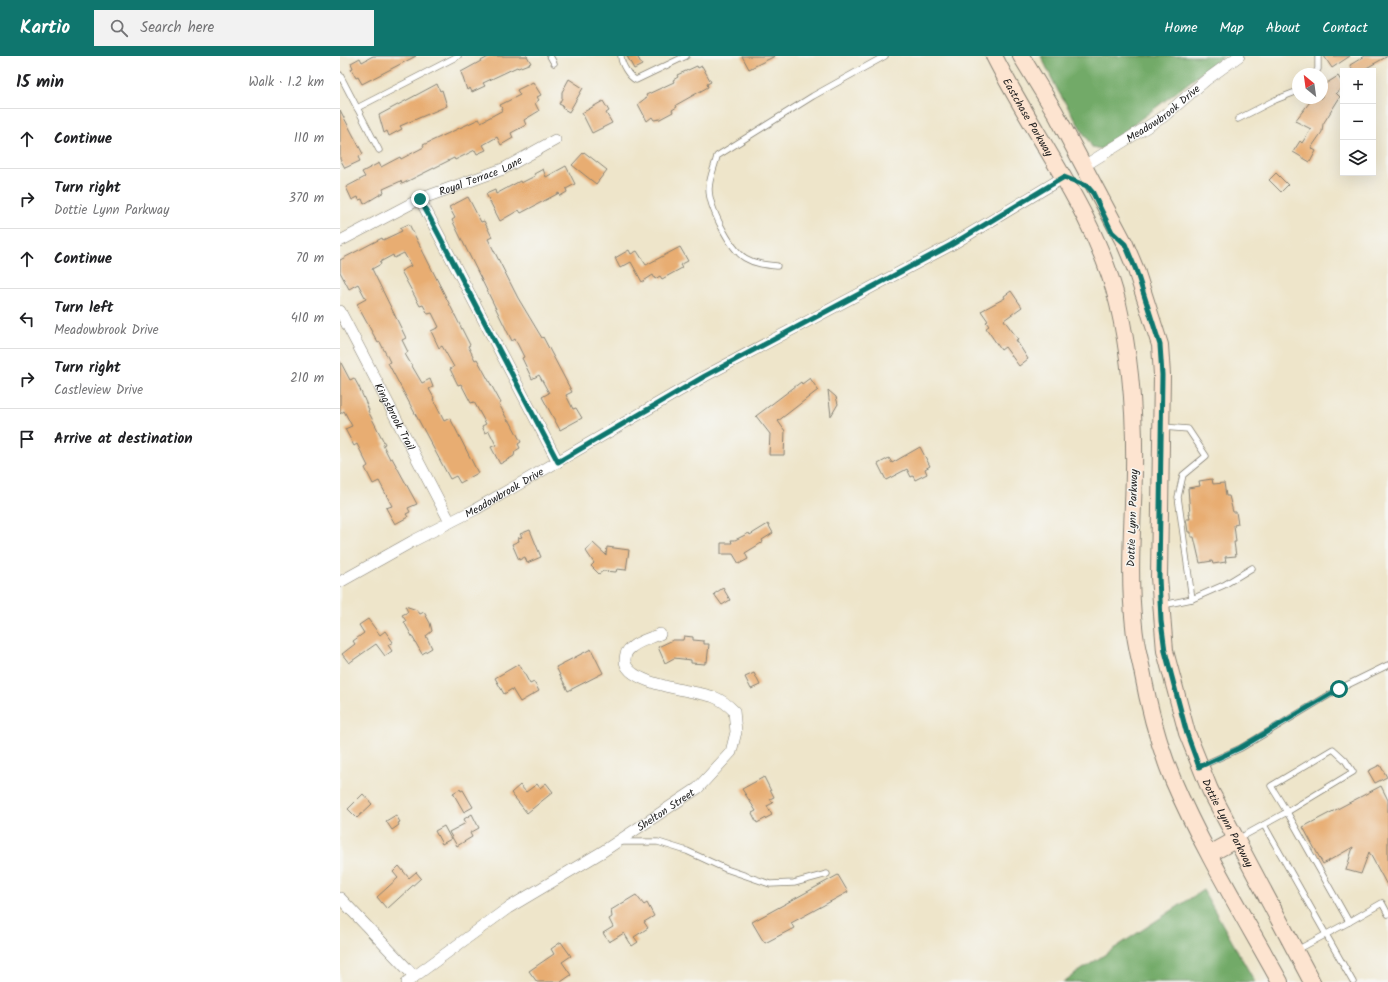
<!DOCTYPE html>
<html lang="en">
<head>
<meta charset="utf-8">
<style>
	body { margin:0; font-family:Kalam,sans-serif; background:#f2f2f2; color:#202124 }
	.controls { position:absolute; right:12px; top:12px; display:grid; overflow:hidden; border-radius:0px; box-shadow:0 4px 16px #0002 }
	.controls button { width:36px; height:36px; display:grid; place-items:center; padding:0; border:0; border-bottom:1px solid #e0e0e0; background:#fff; color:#202124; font:20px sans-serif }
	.compass { position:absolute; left:952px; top:12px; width:36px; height:36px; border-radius:50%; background:#fff; box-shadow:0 4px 16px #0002; rotate:331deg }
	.stop { position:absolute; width:12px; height:12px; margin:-9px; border:3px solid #0f766e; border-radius:50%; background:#fff }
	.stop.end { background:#0f766e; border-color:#fff; box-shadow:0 1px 4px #0008 }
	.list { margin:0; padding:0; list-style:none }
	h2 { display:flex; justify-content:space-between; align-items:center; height:52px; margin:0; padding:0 16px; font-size:17px }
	h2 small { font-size:13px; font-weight:400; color:#757577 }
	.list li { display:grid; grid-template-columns:26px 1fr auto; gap:12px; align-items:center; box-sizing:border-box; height:60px; padding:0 16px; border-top:1px solid #e0e0e0 }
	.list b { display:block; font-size:15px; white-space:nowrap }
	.list p { margin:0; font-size:13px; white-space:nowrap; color:#757577 }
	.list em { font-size:13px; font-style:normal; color:#757577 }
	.icon { flex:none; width:22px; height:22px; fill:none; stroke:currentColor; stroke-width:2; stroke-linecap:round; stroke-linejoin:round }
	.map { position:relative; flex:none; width:1048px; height:926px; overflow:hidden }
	header { display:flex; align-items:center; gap:24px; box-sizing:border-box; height:56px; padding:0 20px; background:#0f766e; color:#fff }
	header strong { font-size:19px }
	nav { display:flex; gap:22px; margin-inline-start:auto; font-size:14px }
	.search { width:280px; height:36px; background:#f2f2f2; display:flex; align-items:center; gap:10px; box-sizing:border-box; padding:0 14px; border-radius:0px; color:#757577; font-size:15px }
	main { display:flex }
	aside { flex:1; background:#fff }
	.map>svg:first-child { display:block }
	.forest { fill:#72aa68; stroke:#476342 }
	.building { fill:#e8ad72 }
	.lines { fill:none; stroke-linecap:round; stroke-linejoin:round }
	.service-casing { stroke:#858073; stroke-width:7 }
	.minor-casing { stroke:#858073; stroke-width:12 }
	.secondary-casing { stroke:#858073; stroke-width:18 }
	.service { stroke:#fff; stroke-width:5.5 }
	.minor { stroke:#fff; stroke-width:11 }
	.secondary { stroke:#fde4d0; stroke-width:16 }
	.route { stroke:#0f766e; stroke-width:5 }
	.labels { text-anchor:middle; stroke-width:3; stroke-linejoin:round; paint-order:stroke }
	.street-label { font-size:11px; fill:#1c1c1c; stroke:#f6f6f2 }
</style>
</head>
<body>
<header>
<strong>Kartio</strong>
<div class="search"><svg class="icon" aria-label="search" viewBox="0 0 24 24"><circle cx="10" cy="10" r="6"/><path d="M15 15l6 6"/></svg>Search here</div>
<nav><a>Home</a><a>Map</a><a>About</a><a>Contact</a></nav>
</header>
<main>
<aside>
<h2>15 min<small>Walk · 1.2 km</small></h2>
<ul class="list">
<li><svg class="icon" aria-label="ahead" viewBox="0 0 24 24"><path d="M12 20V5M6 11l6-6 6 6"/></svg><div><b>Continue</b></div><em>110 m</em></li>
<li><svg class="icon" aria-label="right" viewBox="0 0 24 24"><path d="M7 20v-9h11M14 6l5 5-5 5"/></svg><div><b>Turn right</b><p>Dottie Lynn Parkway</p></div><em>370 m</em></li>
<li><svg class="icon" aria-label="ahead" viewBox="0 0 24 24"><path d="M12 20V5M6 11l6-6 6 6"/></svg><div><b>Continue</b></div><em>70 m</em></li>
<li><svg class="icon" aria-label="left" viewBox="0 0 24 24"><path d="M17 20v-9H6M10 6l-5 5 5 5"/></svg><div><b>Turn left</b><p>Meadowbrook Drive</p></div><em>410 m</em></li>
<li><svg class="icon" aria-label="right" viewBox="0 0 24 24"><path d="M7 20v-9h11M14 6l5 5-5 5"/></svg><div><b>Turn right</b><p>Castleview Drive</p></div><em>210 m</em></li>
<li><svg class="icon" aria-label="arrive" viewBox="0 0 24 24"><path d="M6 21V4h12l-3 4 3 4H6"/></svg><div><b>Arrive at destination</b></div></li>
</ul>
</aside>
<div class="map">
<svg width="1048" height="926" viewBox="0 0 1048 926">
	<rect width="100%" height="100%" fill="#f6f6f2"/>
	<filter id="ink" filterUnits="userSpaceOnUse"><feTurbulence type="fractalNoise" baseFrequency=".025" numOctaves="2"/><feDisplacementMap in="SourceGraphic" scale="8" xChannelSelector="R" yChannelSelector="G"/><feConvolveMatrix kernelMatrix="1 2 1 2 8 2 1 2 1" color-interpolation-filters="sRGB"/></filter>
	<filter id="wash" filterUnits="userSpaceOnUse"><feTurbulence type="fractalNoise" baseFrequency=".012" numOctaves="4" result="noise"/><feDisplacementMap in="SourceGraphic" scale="16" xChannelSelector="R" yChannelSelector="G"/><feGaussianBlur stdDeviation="0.9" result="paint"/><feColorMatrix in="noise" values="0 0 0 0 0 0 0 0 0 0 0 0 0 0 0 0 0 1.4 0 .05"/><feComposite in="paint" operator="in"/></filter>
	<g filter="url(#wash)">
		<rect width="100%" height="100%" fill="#eee5ca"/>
		<!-- forest -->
		<g class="forest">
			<polygon points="701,0 884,0 761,93 752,91 718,35"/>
			<polygon points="863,834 915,926 723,926"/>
		</g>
		<g id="blocks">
			<!-- building -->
			<g class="building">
				<polygon points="33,0 76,0 22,28 18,21 16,22 11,13 13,12 11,7 20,2 22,6"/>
				<polygon points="150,0 187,0 191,7 178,12 177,11 143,27 145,30 132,36 130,32 127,34 121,16"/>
				<polygon points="287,0 297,0 302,9 294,13"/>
				<polygon points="402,0 435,0 409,13"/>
				<polygon points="984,0 1010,0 992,12"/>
				<polygon points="1025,0 1048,0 1021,15 1013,15 1010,9"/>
				<polygon points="357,10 358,12 362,10 371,26 367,28 368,31 336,49 337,51 332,54 333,56 320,63 314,64 312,61 307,65 298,48 307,41 306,39 334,26 333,24 338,21 337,19"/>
				<polygon points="998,20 1003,28 1003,32 996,37 1000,41 983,68 982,76 971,92 976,95 970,106 953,96 960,85 962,87 971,73 955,65 973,42 982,42 982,30"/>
				<polygon points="229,23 243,32 229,56 222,52 223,50 219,48 222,42 222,36"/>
				<polygon points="193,26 201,39 197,41 199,44 195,47 199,55 184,64 186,69 171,77 173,82 161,89 157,81 143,89 146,94 137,98 135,94 115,104 114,102 62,128 61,125 43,133 44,136 24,148 22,143 19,144 18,141 12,144 6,131 25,121 22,116 39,107 41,111 60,101 61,103 84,91 83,89 139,63 141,66 163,54 160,49 180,39 177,34"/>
				<polygon points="97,28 100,35 102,34 107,50 60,70 62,73 49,80 47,75 44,77 39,59"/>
				<polygon points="263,45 269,55 266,57 272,67 252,77 242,57"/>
				<polygon points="0,54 23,98 18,101 20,105 5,112 0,103"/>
				<polygon points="244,96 267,114 256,128 232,109"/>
				<polygon points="226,110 235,128 226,133 227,136 220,140 219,137 181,157 179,154 160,165 146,138 155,134 156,138 180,125 181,127 195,120 194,118 203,113 206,121"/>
				<polygon points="936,117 948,129 941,136 929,124"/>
				<polygon points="128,141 141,166 144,165 152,181 148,183 178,242 202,282 203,281 232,336 226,339 233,353 236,352 242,362 220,374 202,341 209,337 199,319 192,323 182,302 184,301 175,283 172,285 167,275 112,164 115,162 109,151"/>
				<polygon points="69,168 130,289 128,290 135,304 137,303 161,347 159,348 168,365 170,365 181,386 178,388 180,392 175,395 174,400 160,408 151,391 156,389 149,375 145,377 142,370 146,368 134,346 131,347 121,328 118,329 110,313 114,311 102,290 99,292 91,275 99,271 92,257 88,258 83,249 80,250 61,215 71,210 64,197 54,202 53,199 40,206 41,208 32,213 66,282 62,284 68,296 65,298 82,327 90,323 93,331 89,333 94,342 93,343 104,365 110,362 138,417 120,427 116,420 110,423 48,307 50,306 40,286 38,287 21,256 17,248 26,243 18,228 9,233 0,216 0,204 42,182 43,184 62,175 60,172"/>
				<polygon points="340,191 348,205 340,209 342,212 322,223 320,220 315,223 313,219 302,226 291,206 280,212 275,202 289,194 291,198 297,195 306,209"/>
				<polygon points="671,235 682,251 664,264 678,283 676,284 688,303 679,310 665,291 661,294 646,272 649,270 646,266 648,265 641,255 665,242 664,240"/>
				<polygon points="0,305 10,324 14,322 19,331 29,354 28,355 45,388 43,389 50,403 52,402 77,448 68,452 70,456 66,458 68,461 55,468 46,452 52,450 39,425 33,428 25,412 28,410 17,388 14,390 5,373 12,370 4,355 0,358"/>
				<polygon points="470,322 478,334 438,365 445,375 444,399 429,399 430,378 416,360 461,326 462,328"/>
				<polygon points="488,334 496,341 498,348 491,360"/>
				<polygon points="580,391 590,410 585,413 587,418 575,424 573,420 571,421 567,413 546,424 538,408 549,402 552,407"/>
				<polygon points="872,423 873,428 884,427 886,440 889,440 893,456 896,456 898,468 894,469 896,486 894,486 896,500 885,501 886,506 873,508 872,505 860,507 854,481 851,481 851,476 848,476 846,463 850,463 849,458 850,458 848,432 860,430 859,425"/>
				<polygon points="428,468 433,477 422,484 423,486 405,497 408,503 399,508 393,498 381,498 381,487 392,487 391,484 395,484 409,477 410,479"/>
				<polygon points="190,474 201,501 187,507 185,501 179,504 172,488 179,485 178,482 182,481 180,478"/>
				<polygon points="253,487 266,499 267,491 289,494 286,514 277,513 276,516 263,515 259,518 251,510 254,507 246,495"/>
				<polygon points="383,532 390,544 382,549 374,538"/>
				<polygon points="65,550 77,554 80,558 84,556 90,567 92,575 86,580 92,592 82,598 64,566 66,565 62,559 68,556"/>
				<polygon points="28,563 40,579 45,575 53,586 48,589 52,595 45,600 36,588 9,607 2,598 15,588 13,585 24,577 19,569"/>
				<polygon points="344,580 353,581 353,584 364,585 364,588 369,588 367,606 365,605 365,608 351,607 351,604 334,602 325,607 318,591 333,584 343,584"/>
				<polygon points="251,593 263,617 228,635 216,611"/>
				<polygon points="179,608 190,628 194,626 199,635 180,646 172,633 164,638 155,622"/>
				<polygon points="414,617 420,629 411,633 405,621"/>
				<polygon points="1040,709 1047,721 1035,727 1028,715"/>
				<polygon points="424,721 434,741 430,743 433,747 427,750 432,759 417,767 412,757 416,755 402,733"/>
				<polygon points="206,727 213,736 187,757 171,737 180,729 186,736 197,728 200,732"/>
				<polygon points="1041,730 1048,744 1048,831 1029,796 1021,818 1006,814 1013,791 983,808 963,771"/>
				<polygon points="120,733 121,735 123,734 133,751 124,756 113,737"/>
				<polygon points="23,738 32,748 17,762 8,753"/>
				<polygon points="132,758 139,772 130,777 132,781 117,790 109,776 126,767 124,763"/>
				<polygon points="56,759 60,766 58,767 59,769 52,774 46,765"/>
				<polygon points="104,770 111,783 102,788 95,775"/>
				<polygon points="59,810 69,822 76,816 81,822 47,853 37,841 58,822 53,816"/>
				<polygon points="498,819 508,836 451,867 454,872 425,887 422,883 412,866"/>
				<polygon points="296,839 304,849 307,847 314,860 304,866 308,872 294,881 298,886 292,890 284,877 269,886 263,877 273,871 269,863 272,861 271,854"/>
				<polygon points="221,886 231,900 222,906 231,919 221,926 197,926 189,915 214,898 211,893"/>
			</g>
		</g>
	</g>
	<g filter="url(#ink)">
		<use href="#blocks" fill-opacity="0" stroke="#858073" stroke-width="1"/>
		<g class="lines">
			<!-- service casing -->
			<g class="service-casing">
				<g id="service">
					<polyline points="210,0 214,7"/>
					<path d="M 281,0 C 281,8 289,21 296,24 L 346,0"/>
					<polyline points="975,18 978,13 978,0"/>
					<polyline points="0,19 39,94"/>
					<polyline points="17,52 118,0"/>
					<polyline points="898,63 935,44 958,35"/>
					<path d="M 437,210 C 426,209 415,208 405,202 C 389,192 369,150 369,133 C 369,122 375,110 377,100 L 473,40 L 545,0"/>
					<polyline points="852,543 884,529 912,512"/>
					<polyline points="823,549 852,543 838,441 843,419 866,400 848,373 823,371"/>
					<polygon points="993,693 1005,704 1013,716 947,756 931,730"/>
					<polyline points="861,710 901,692 999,633 1048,609"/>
					<polyline points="924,769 1013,926"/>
					<polyline points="898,783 947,756 1009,866 957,894"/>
					<polyline points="280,786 318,786 347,795 386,813 430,828 454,827 487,818"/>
					<polyline points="1009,866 1042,847 1048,858"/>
				</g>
			</g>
			<!-- minor casing -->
			<g class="minor-casing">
				<g id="minor">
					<path id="s1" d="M 744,110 L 823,61 L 866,24 L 899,0"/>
					<polyline points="80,143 218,406"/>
					<path id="s2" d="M 0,185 L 80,143 L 163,113 L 215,84"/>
					<path id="s3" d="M 0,255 L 110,466"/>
					<path id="s4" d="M 0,526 L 73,485 L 136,453 L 365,320 L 611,189 L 724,121"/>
					<polyline points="0,842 74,920"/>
					<path id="s5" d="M 67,926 L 168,852 L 262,796 L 358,732 L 391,696 L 396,676 L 394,655 C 388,649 382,644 374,641 C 358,635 285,629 285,604 C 285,599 287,594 292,591 C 299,585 311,582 320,578"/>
				</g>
			</g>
			<!-- secondary casing -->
			<g class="secondary-casing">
				<g id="secondary">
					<path id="s6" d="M 654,0 C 695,82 756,157 778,248 C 791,303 795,360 794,416 C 793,468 788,518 794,570 C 795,585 799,599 802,614 C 809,652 818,688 833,724 C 863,794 903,859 940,926"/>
					<path id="s7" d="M 681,0 L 715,56 L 785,188 L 796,214 L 820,289 L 822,319 L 819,521 L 825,595 L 847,677 L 870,734 L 972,926"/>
					<polyline points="870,798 895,784"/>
				</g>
			</g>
			<!-- service -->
			<use href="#service" class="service"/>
			<!-- minor -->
			<use href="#minor" class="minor"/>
			<!-- secondary -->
			<use href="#secondary" class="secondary"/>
		</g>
	</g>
	<g class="lines" filter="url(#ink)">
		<!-- route -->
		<polyline class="route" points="80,143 218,406 365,320 611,189 724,121 747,130 753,137 772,176 785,188 796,214 820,289 822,319 819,521 821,565 825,595 847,678 859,711 900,692 999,633"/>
	</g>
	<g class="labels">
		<!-- street labels -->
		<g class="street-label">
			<text dy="4" stroke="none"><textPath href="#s1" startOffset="95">Meadowbrook Drive</textPath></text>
			<text dy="4" stroke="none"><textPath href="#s6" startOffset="70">Eastchase Parkway</textPath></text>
			<text dy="4" stroke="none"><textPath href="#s2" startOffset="155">Royal Terrace Lane</textPath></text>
			<text dy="4" stroke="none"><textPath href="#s3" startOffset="119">Kingsbrook Trail</textPath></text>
			<text dy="4" stroke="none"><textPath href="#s4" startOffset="187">Meadowbrook Drive</textPath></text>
			<text transform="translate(792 462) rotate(-88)" y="4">Dottie Lynn Parkway</text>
			<text dy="4" stroke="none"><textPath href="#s5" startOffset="311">Shelton Street</textPath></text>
			<text dy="4" stroke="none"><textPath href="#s7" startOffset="812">Dottie Lynn Parkway</textPath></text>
		</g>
	</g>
</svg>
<div class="controls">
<button>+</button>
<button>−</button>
<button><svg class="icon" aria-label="layers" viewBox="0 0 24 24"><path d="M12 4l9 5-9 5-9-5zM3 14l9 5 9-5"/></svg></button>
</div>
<svg class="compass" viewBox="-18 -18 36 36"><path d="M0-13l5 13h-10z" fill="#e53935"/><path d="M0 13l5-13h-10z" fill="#757577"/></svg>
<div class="stop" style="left:999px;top:633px"></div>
<div class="stop end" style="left:80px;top:143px"></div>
</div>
</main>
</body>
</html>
